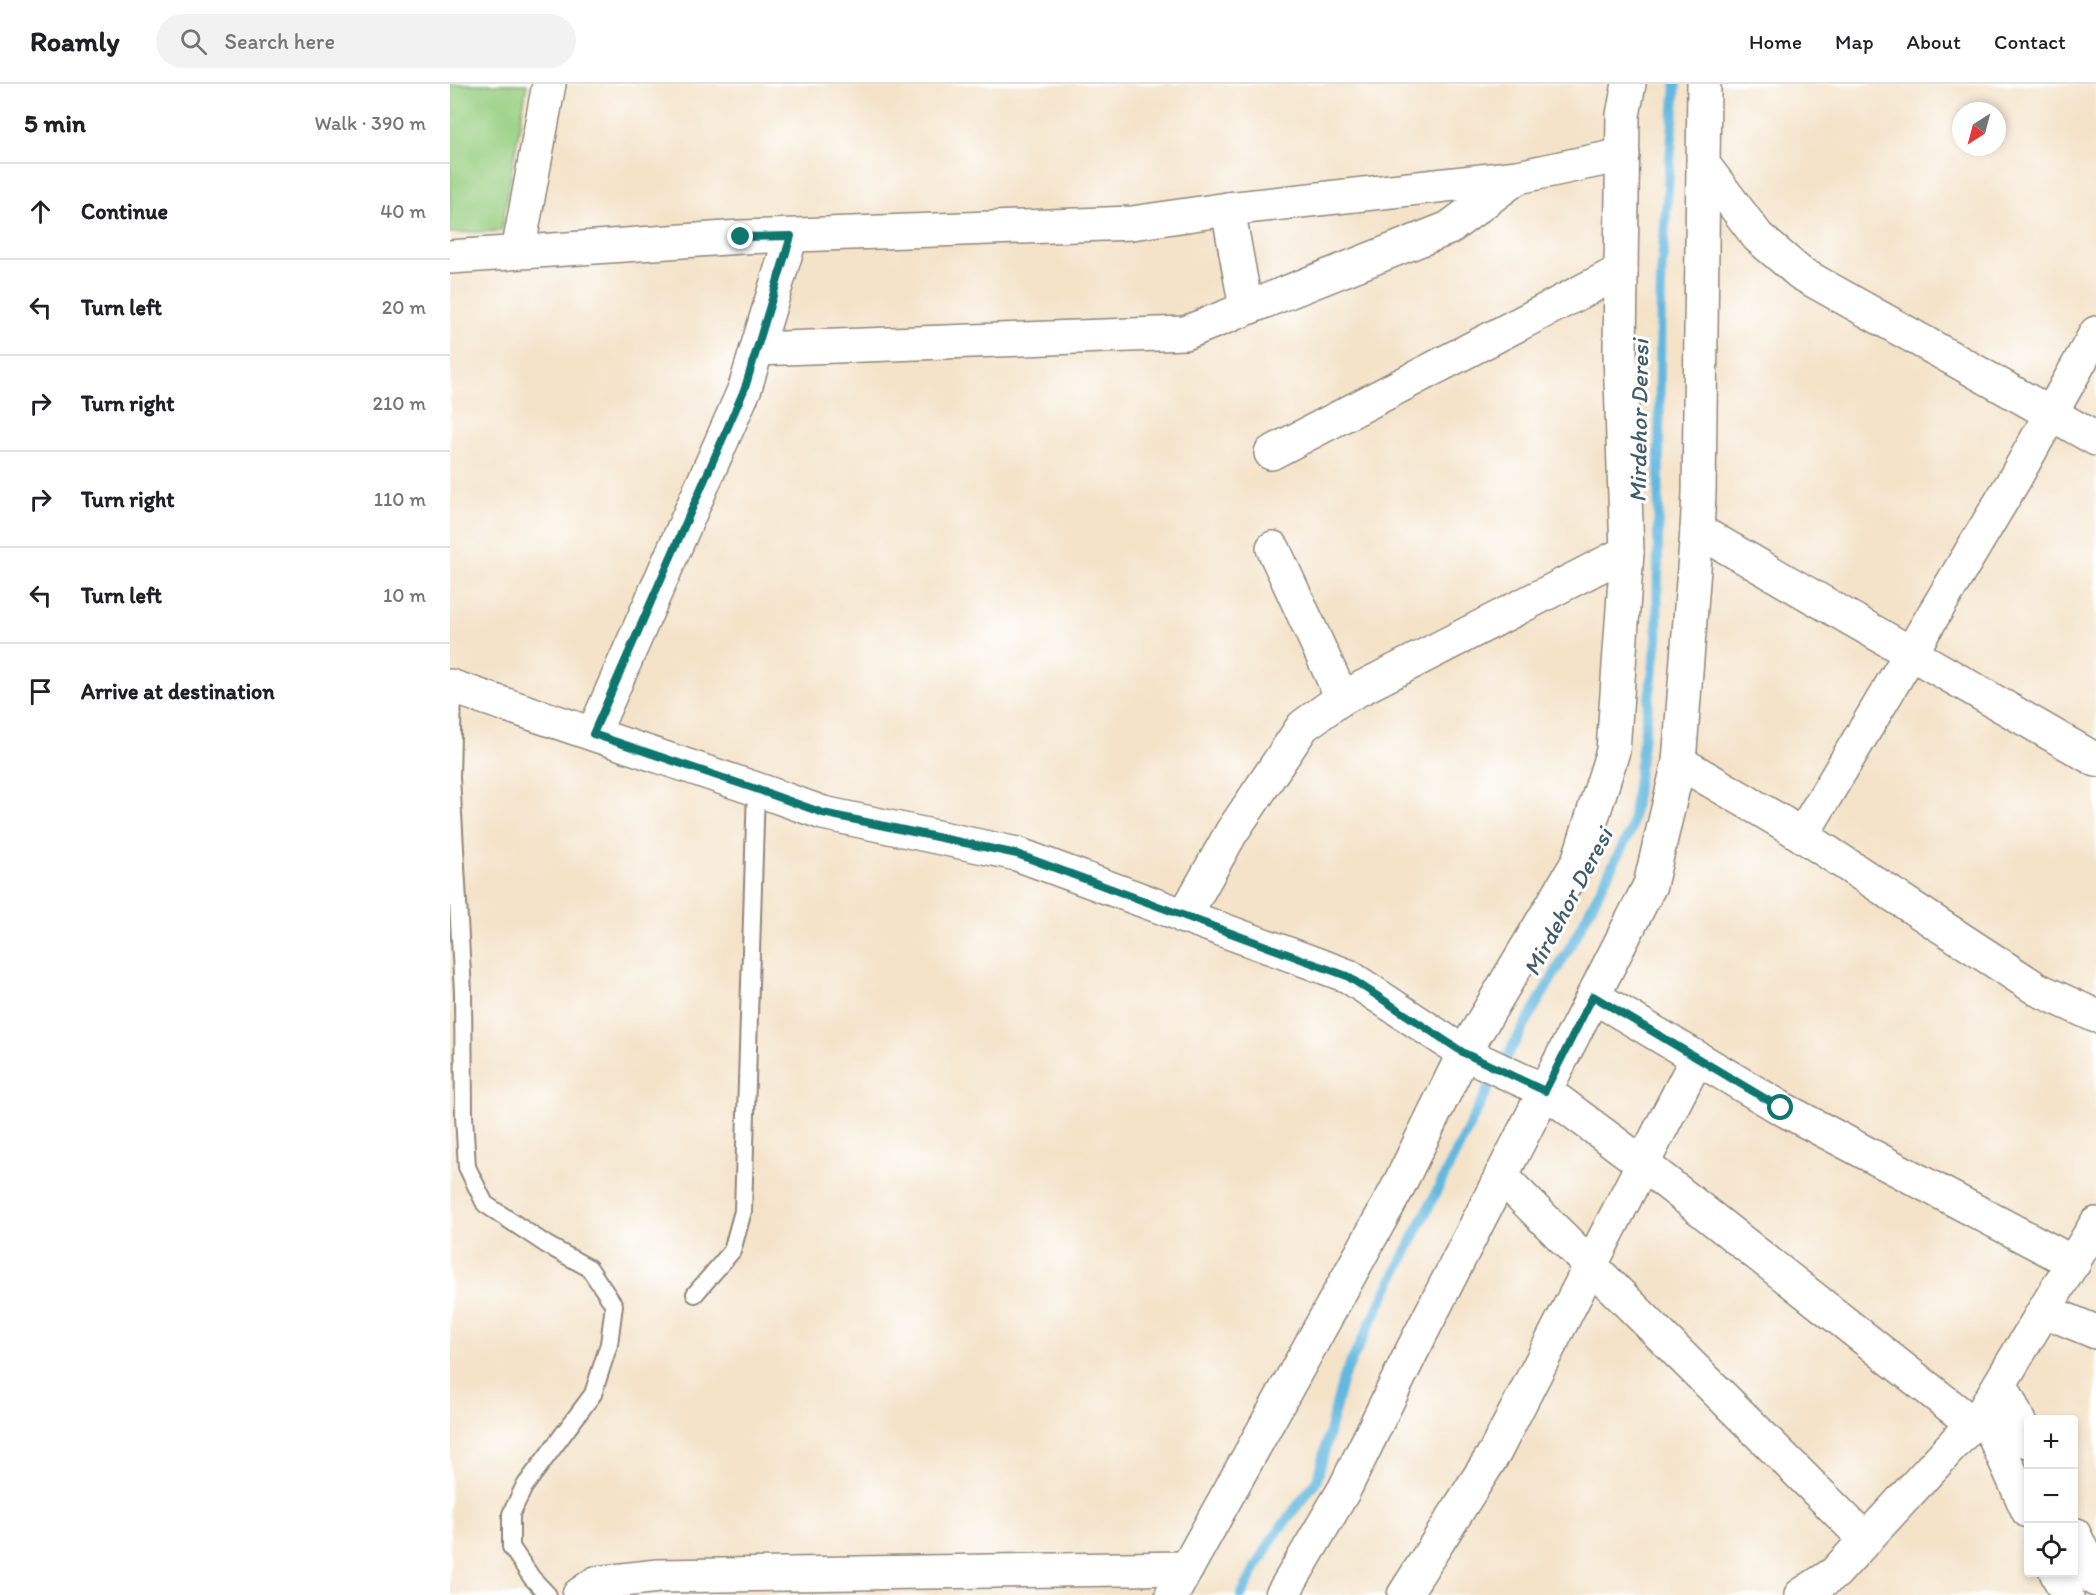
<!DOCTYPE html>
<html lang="en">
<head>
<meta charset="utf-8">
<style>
	body { margin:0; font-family:Itim,sans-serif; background:#f2f2f2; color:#202124 }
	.controls { position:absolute; right:18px; bottom:18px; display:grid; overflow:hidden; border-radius:6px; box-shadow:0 3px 9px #0003 }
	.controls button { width:54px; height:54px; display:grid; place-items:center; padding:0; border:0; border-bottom:2px solid #e0e0e0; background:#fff; color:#202124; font:30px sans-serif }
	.compass { position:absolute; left:1502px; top:18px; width:54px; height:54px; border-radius:50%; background:#fff; box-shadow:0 3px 9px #0003; rotate:216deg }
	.stop { position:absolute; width:18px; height:18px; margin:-14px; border:4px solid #0f766e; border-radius:50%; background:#fff }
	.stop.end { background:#0f766e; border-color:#fff; box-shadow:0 2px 6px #0008 }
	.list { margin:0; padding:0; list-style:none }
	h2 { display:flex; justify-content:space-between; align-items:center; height:78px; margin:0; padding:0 24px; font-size:26px }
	h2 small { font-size:20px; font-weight:400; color:#757577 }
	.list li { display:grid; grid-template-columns:39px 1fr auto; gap:18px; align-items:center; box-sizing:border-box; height:96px; padding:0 24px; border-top:2px solid #e0e0e0 }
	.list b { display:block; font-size:22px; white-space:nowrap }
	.list em { font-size:20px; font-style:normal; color:#757577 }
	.icon { flex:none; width:33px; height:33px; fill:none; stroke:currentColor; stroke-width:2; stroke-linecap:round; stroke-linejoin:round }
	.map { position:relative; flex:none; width:1646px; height:1511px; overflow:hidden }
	header { display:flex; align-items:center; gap:36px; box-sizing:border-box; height:84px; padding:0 30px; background:#fff; border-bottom:2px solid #e0e0e0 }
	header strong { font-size:28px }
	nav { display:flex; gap:33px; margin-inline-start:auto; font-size:21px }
	.search { width:420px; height:54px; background:#f2f2f2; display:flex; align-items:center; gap:15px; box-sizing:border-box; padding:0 21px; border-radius:33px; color:#757577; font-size:22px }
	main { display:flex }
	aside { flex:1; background:#fff }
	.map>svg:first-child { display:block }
	.green { fill:#98cf81; stroke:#627d56; stroke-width:1.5 }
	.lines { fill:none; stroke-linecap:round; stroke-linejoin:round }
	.stream { stroke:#63b8df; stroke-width:10 }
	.service-casing { stroke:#90877a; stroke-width:20 }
	.minor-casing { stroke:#90877a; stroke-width:36 }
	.service { stroke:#fff; stroke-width:16 }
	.minor { stroke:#fff; stroke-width:33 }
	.route { stroke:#0f766e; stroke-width:8 }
	.labels { text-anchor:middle; stroke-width:6; stroke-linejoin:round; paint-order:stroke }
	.water-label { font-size:24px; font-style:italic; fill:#3f5c6a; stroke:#fff }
</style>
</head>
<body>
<header>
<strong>Roamly</strong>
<div class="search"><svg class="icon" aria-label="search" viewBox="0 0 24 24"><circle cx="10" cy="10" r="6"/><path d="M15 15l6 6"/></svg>Search here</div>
<nav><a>Home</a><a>Map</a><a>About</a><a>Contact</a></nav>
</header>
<main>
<aside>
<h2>5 min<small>Walk · 390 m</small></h2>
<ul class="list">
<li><svg class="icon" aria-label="ahead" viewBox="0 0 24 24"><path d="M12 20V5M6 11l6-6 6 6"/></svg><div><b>Continue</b></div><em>40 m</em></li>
<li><svg class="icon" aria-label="left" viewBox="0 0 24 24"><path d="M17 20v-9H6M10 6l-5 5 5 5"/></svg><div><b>Turn left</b></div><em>20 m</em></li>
<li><svg class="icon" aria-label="right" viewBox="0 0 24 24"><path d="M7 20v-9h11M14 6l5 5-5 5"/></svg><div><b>Turn right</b></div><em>210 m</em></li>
<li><svg class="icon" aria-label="right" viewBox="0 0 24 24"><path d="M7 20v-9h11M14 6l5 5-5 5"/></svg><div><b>Turn right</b></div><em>110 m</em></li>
<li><svg class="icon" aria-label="left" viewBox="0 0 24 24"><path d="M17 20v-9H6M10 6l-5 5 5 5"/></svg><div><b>Turn left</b></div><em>10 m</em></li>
<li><svg class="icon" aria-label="arrive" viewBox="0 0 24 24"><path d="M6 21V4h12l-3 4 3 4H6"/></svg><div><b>Arrive at destination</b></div></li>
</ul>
</aside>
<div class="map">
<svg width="1646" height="1511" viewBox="0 0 1646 1511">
	<rect width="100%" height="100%" fill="#fff"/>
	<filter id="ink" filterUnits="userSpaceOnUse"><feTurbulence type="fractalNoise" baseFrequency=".0167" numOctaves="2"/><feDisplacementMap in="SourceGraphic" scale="12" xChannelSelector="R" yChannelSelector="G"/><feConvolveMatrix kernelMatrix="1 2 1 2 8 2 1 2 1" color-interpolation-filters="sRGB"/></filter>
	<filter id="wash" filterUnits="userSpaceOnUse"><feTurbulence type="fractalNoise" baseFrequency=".008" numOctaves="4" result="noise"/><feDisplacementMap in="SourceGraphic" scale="24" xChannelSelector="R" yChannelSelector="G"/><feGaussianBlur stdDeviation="1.35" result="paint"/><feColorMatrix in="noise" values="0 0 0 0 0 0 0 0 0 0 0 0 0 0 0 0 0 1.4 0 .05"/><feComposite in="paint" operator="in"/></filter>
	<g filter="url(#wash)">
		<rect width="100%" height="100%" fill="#f4e3c9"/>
		<!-- green -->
		<polygon class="green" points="0,0 77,0 51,147 0,149"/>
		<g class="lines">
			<!-- stream -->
			<polyline class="stream" points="791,1511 822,1455 867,1396 893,1294 1038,1005 1125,854 1181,746 1207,557 1211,193 1226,0"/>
		</g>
	</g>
	<g filter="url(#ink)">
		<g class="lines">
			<!-- service casing -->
			<g class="service-casing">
				<g id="service">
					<polyline points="3,602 1,693 13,908 14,1032 17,1083 35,1120 97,1161 139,1184 164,1221 159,1260 143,1310 74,1403 61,1430 61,1463 82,1494 98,1511"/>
					<polyline points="245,1210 282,1167 293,1127 306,705"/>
				</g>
			</g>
			<!-- minor casing -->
			<g class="minor-casing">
				<g id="minor">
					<polyline points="1253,80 1308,153 1350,189 1646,355"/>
					<polyline points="778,125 796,224"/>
					<polyline points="68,168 99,0"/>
					<polyline points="0,173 291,153 682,139 778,125 1068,93 1173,71"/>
					<polyline points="307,265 735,249 999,144 1066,94"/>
					<polyline points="821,369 1171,187"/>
					<polyline points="1247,446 1646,676"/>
					<polyline points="0,602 306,705 373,729 567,770 898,892 1014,969 1095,1007 1193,1080 1523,1340"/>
					<polyline points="892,614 1177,468"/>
					<polyline points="143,650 295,304 341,152"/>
					<polyline points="1229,678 1333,739 1587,905 1646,932"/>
					<polyline points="1352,751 1564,396 1646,249"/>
					<polyline points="734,833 781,749 853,642 892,614 823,464"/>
					<polyline points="1143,912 1331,1024 1624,1179"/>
					<polyline points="1051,1092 1416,1456"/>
					<polyline points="1595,1227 1646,1248"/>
					<polyline points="1551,1300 1578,1357"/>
					<polyline points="1533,1328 1578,1427"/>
					<polyline points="1624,1450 1646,1496"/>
					<polyline points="1606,1488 1617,1511"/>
					<polyline points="129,1511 146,1499 208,1492 737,1484"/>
					<polyline points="722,1511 946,1107 1014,969 1128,778 1163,667 1177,468 1170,269 1173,31 1179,0"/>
					<polyline points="832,1511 894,1406 962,1267 1200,801 1229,678 1247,446 1249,410 1254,0"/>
					<polyline points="954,1511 1045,1368 1247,974"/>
					<polyline points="1351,1511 1385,1489 1533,1328 1646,1140"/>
				</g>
			</g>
			<!-- service -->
			<use href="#service" class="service"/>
			<!-- minor -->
			<use href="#minor" class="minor"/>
		</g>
	</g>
	<g class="lines" filter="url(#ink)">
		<!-- route -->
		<polyline class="route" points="291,153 341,152 295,304 143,650 306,705 373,729 567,770 897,892 1014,969 1095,1007 1143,912 1331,1024"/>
	</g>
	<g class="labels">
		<!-- water labels -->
		<g class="water-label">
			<text transform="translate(1189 337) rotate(-89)" y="8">Mirdehor Deresi</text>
			<text transform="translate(1118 818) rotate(-62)" y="8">Mirdehor Deresi</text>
		</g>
	</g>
</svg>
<div class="controls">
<button>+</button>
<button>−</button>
<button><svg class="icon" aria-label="locate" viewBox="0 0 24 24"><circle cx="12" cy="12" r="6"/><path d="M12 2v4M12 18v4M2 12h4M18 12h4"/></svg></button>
</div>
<svg class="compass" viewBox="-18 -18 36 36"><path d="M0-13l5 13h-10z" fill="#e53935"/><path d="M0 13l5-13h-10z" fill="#757577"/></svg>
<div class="stop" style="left:1331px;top:1024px"></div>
<div class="stop end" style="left:291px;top:153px"></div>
</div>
</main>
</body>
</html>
